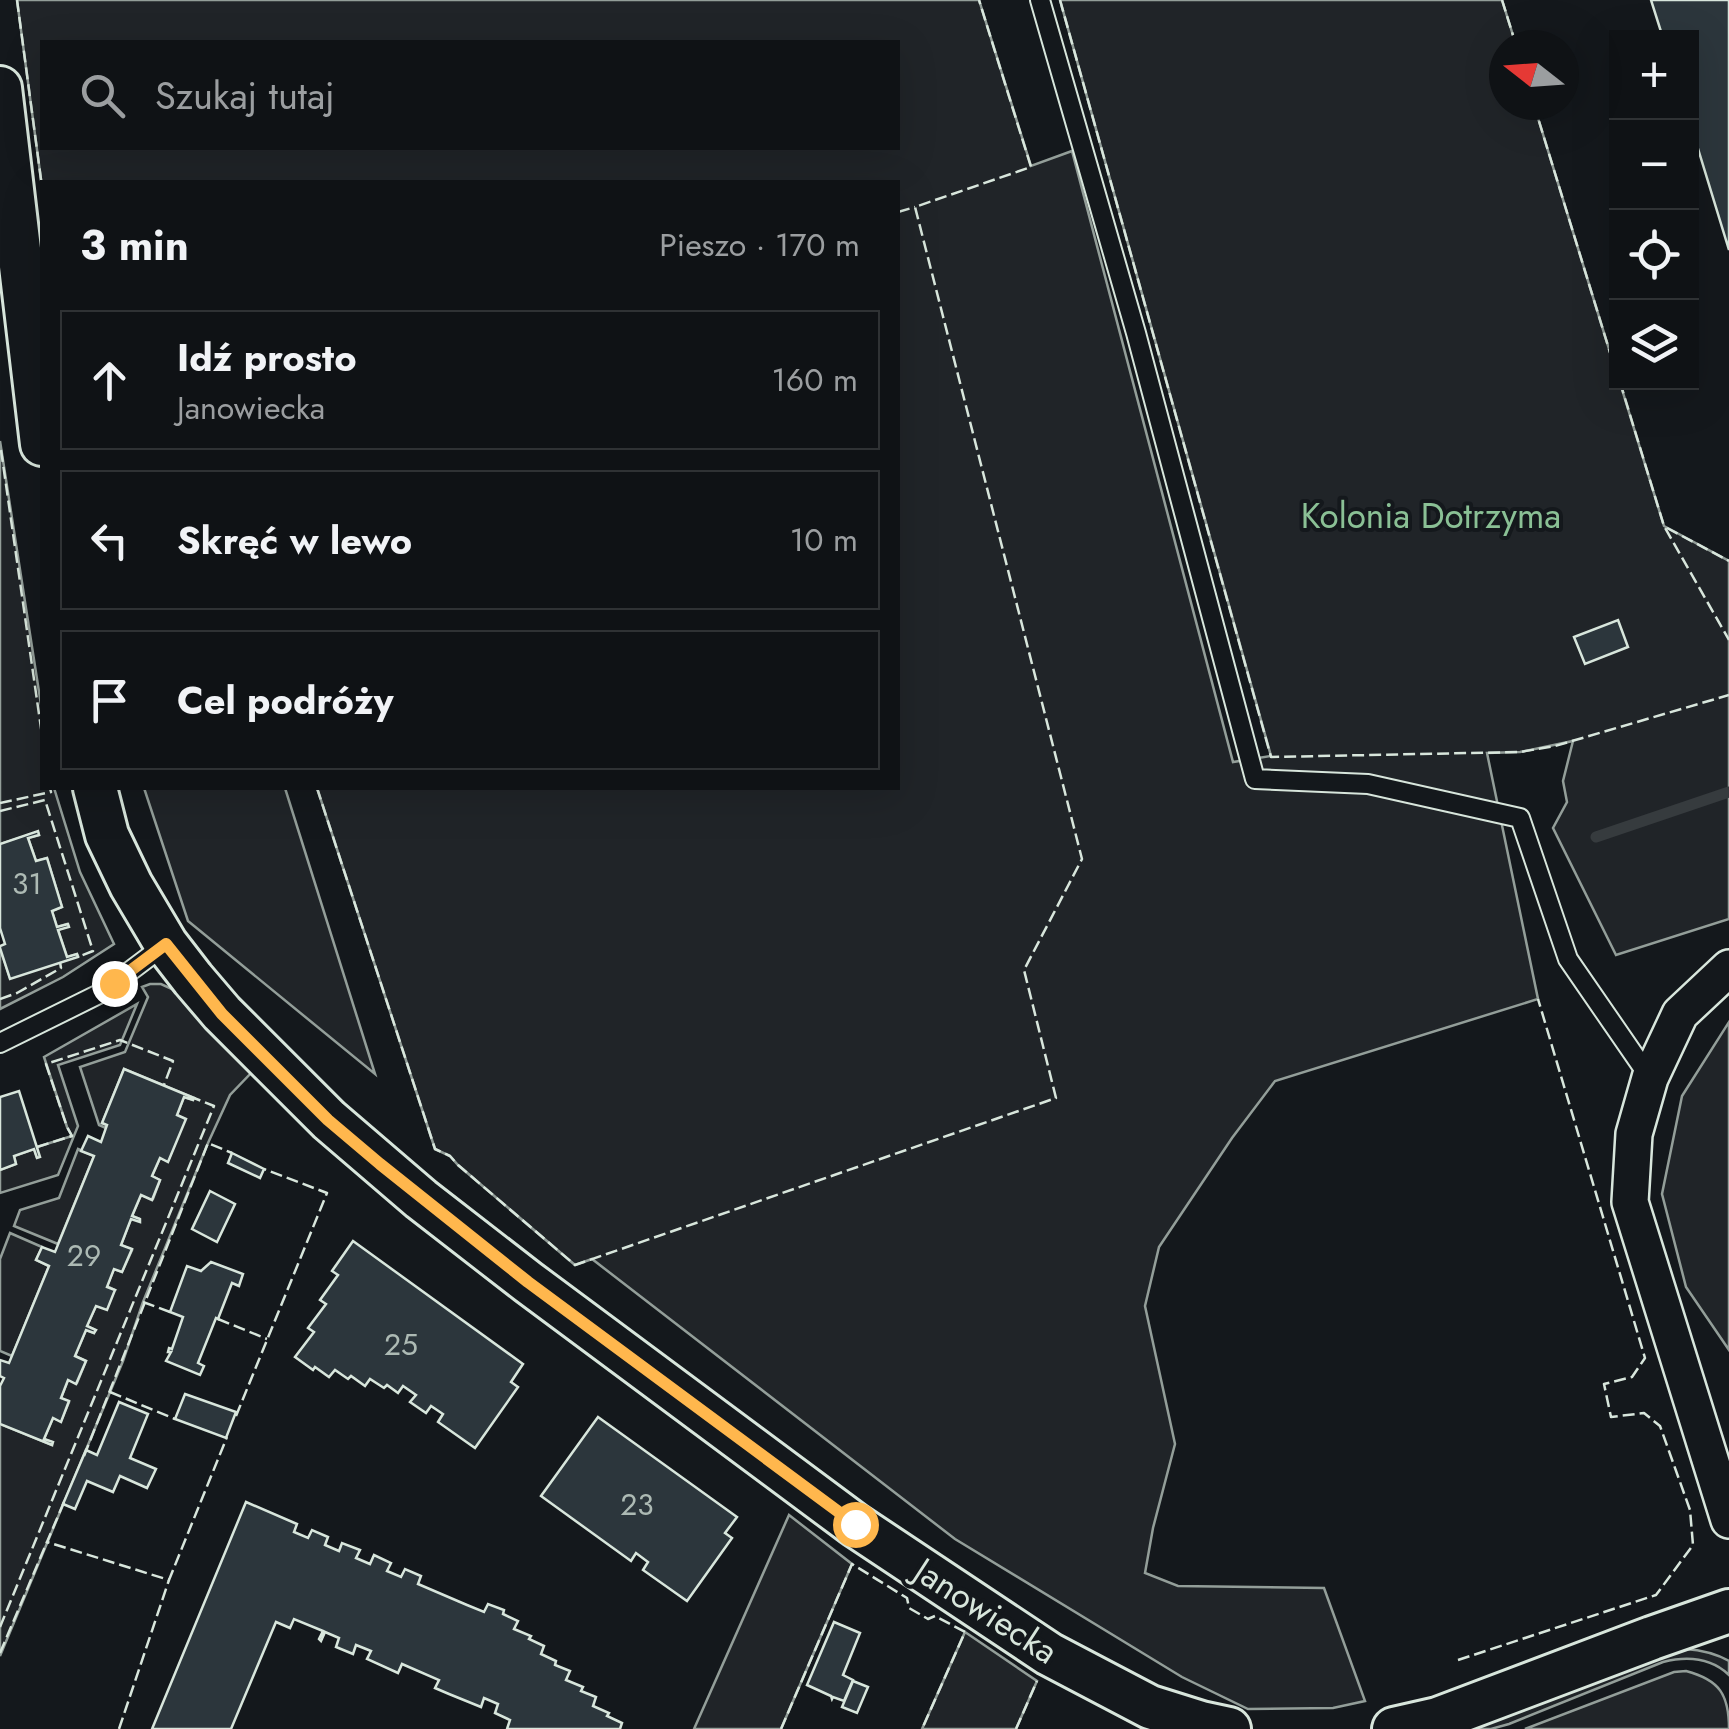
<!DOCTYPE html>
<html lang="pl">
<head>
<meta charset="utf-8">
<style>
	body { margin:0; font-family:Jost,sans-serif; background:#181b1e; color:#f1f3f6 }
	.controls { position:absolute; right:30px; top:30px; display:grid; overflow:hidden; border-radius:0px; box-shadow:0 10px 40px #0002 }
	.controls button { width:90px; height:90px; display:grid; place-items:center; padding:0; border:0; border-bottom:2px solid #2f3234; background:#0f1215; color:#f1f3f6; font:50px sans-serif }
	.compass { position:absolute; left:1489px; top:30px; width:90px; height:90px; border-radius:50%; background:#0f1215; box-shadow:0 10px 40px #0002; rotate:287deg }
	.stop { position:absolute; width:30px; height:30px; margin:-22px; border:8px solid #ffb74d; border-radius:50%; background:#fff }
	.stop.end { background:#ffb74d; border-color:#fff; box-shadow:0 2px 10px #0008 }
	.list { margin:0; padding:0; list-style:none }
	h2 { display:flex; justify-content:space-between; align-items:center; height:130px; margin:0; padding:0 40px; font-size:42px }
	h2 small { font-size:32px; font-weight:400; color:#9b9ea0 }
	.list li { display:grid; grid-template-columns:65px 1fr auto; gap:30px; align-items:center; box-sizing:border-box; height:140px; margin:0 20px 20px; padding:0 20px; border:2px solid #2f3234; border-radius:0px }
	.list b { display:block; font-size:38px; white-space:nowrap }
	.list p { margin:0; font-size:32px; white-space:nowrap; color:#9b9ea0 }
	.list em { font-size:32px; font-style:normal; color:#9b9ea0 }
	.icon { flex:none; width:55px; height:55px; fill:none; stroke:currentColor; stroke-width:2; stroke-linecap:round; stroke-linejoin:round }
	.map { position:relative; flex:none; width:1729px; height:1729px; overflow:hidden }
	.search { position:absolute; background:#0f1215; box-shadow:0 10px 40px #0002; left:40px; top:40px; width:860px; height:110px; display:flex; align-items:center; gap:25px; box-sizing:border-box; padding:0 35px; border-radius:0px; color:#9b9ea0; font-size:38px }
	.panel { position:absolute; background:#0f1215; box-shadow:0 10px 40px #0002; left:40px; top:180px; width:860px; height:610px; border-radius:0px }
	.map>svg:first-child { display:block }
	.green { fill:#202428; stroke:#939e99; stroke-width:2.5; fill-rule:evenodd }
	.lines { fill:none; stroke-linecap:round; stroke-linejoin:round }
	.stream { stroke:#363b3e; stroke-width:11 }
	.building { fill:#2c363c; stroke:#d8e6dc; stroke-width:2.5 }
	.service-casing { stroke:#d8e6dc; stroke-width:22 }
	.minor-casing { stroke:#d8e6dc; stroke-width:40 }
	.tertiary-casing { stroke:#d8e6dc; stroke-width:48 }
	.service { stroke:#14181c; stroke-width:18 }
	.minor { stroke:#14181c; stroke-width:35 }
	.tertiary { stroke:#14181c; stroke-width:42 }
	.fence { stroke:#d8e6dc; stroke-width:2.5; stroke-dasharray:12 5; stroke-linecap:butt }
	.route { stroke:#ffb74d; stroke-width:12 }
	.labels { text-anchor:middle; stroke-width:8; stroke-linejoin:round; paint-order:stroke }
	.number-label { font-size:30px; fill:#adbab4 }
	.park-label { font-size:35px; fill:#8ac095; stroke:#14181c }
	.street-label { font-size:35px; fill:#d8e6dc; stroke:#14181c }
</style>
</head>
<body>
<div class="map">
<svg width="1729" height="1729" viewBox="0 0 1729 1729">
	<rect width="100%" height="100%" fill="#14181c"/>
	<!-- green -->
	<g class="green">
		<path d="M 17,0 L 979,0 L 1031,166 L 1072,151 L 1233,762 L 1271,756 L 1060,0 L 1502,0 L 1516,45 L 1504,45 L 1504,105 L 1534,105 L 1616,372 L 1616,382 L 1620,383 L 1664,526 L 1729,561 L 1729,919 L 1616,955 L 1553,828 L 1567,802 L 1563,781 L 1573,741 L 1520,752 L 1487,753 L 1538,999 L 1275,1081 L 1232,1138 L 1159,1247 L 1145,1306 L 1175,1444 L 1153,1528 L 1145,1573 L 1178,1586 L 1324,1588 L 1365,1701 L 1333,1708 L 1248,1709 L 1182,1677 L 955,1539 L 592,1259 L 575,1265 L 458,1165 L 450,1156 L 435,1149 L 317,788 L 898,788 L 898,182 L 42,182 L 42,187 ZM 42,42 L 898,42 L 898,148 L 42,148 Z"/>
		<polygon points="0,441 42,711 42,788 54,788 80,872 114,944 63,977 0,1009 0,948 10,978 78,956 77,954 67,957 58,930 68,926 67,924 57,927 52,911 62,907 47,858 36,861 28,838 39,835 38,832 0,844"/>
		<polygon points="144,788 285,788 375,1074 188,921"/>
		<polygon points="150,984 161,984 172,989 252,1072 230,1095 208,1143 143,1302 123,1361 0,1656 0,1424 52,1445 52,1442 44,1439 53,1418 61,1421 69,1402 61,1398 68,1380 77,1383 86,1361 75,1356 86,1330 94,1333 95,1330 87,1326 96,1306 115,1290 107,1286 114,1269 122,1272 132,1250 121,1245 131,1219 140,1219 132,1216 141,1195 153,1199 160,1180 152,1176 160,1158 168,1161 185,1119 177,1115 184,1097 193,1100 194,1098 124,1069 102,1123 107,1125 106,1128 99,1125 80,1067 125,1052 148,997 142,987"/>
		<polygon points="137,1004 120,1045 58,1065 78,1126 58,1175 0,1193 0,1170 16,1164 14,1156 34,1149 37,1158 37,1147 72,1136 67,1127 44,1057"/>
		<polygon points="1729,1022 1729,1350 1686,1287 1662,1194 1682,1096"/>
		<polygon points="78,1149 94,1156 58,1244 14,1226 20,1210 59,1198"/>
		<polygon points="10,1233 42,1247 36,1260 49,1266 12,1356 0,1351 0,1259"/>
		<polygon points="789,1515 852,1564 781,1729 694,1729"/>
		<polygon points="965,1632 1037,1681 1016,1729 922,1729"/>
		<path d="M 1685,1649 C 1701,1650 1715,1653 1729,1661 L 1729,1675 C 1710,1657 1687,1656 1663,1662 L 1509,1724 L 1491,1729 L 1457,1729 Z"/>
		<path d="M 1686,1671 C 1720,1680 1729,1695 1729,1729 L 1525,1729 L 1674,1672 Z"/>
	</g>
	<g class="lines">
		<!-- stream -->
		<polyline class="stream" points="1596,837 1729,792"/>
	</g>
	<!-- building -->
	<g class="building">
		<polygon points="1651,0 1729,0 1729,250 1692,129 1692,38 1663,38"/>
		<polygon points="1618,620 1628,647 1585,664 1574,637"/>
		<polygon points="38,831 39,835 28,838 36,861 47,858 62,907 52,911 57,927 68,924 69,927 58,930 67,957 77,954 78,957 10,979 0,948 0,946 5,944 0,928 0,844"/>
		<polygon points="124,1069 194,1098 193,1100 184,1097 177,1115 186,1119 168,1162 160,1158 152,1176 160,1180 152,1200 141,1195 132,1216 140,1219 140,1222 131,1219 121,1245 132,1249 122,1272 114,1269 107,1287 115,1290 107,1310 96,1306 87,1326 96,1330 94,1333 86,1330 75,1356 86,1361 76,1384 68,1380 61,1398 69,1401 61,1422 53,1418 44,1439 53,1442 52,1445 0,1424 0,1386 4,1378 0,1376 0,1360 9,1363 49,1266 36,1260 42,1247 55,1252 94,1156 81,1151 88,1136 101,1142 107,1125 102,1123"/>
		<polygon points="19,1091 40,1157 37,1158 34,1149 14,1156 16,1164 0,1170 0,1097"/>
		<polygon points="232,1153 264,1169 260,1178 228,1163"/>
		<polygon points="210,1191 235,1204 217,1242 192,1229"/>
		<polygon points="353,1241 523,1364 511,1382 518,1387 475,1448 438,1422 443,1414 431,1406 426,1413 410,1402 416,1395 403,1386 398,1393 387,1385 384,1388 370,1379 365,1386 351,1376 348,1379 335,1370 329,1377 315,1367 313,1370 295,1357 314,1332 308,1328 326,1304 320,1300 338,1275 332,1271"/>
		<polygon points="211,1262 243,1274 239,1286 232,1283 218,1319 216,1318 198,1363 204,1366 200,1375 166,1361 171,1352 168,1352 169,1348 172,1349 183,1317 170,1312 187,1266 201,1271"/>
		<polygon points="185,1394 236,1412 226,1438 175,1419"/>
		<polygon points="119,1402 148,1414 130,1458 156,1469 147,1488 120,1476 113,1492 87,1481 75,1509 63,1504 86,1450 97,1455"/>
		<polygon points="598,1417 737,1517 725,1533 732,1538 687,1601 643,1570 648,1562 636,1553 631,1561 541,1496"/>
		<polygon points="246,1502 297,1524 294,1532 308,1538 312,1530 328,1537 325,1545 339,1551 342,1543 360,1550 356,1558 370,1564 374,1555 391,1563 387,1571 401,1577 405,1569 421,1576 418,1584 467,1605 484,1612 488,1604 504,1610 503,1614 518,1621 514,1629 531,1636 529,1639 544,1646 541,1654 556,1661 555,1665 570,1671 566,1680 583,1687 581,1691 596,1697 593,1706 609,1713 607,1716 622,1723 620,1729 507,1729 510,1720 495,1713 498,1704 484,1698 481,1707 449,1694 435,1688 439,1680 402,1664 398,1673 367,1659 371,1651 356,1645 353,1654 336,1647 339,1638 325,1632 321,1641 319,1639 323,1631 294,1619 290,1628 276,1622 231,1729 152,1729"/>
		<polygon points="834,1622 860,1633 843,1675 853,1680 844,1701 833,1697 832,1699 831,1696 807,1685"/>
		<polygon points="853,1681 868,1687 857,1713 842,1707"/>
	</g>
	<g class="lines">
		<!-- service casing -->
		<g class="service-casing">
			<g id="service">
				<polyline points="1040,0 1136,333 1255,779 1368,784 1520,818 1568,959 1650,1078"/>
				<polyline points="0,1043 101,993 166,944"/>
			</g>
		</g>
		<!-- minor casing -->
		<g class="minor-casing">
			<polyline id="minor" points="1729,968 1680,1014 1650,1078 1634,1134 1630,1202 1729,1520"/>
		</g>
		<!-- tertiary casing -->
		<g class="tertiary-casing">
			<g id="tertiary">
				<polyline points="0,88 42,444"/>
				<polyline points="95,788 107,835 131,885 166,944 193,979 222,1013 329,1120 421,1199 528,1282 855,1525 1049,1654 1150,1707 1201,1723 1229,1729"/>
				<polyline points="1394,1729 1438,1719 1652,1638 1729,1611"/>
			</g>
		</g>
		<!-- service -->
		<use href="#service" class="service"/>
		<!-- minor -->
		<use href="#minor" class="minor"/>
		<!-- tertiary -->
		<use href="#tertiary" class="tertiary"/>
		<!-- fence -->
		<g class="fence">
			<polyline points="17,0 42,187"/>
			<polyline points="1060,0 1271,757 1520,752 1555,746 1729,695"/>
			<polyline points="1502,0 1516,45"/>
			<polyline points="1534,105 1616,372"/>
			<polyline points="898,212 915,207"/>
			<polyline points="1620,382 1664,526 1729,640"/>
			<polyline points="1,450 42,735"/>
			<polyline points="1667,528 1729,561"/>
			<polyline points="317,788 435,1149 450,1156 458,1165 575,1265 1056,1098 1024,970 1082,859 915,207 1031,167 979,0"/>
			<polyline points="0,803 51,792 50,788"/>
			<polyline points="0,811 45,800 93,951 78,957"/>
			<polyline points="0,999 17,993 61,968 60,962"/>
			<polyline points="37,1147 72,1136 67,1127 46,1064 120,1040 173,1061 164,1085"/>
			<polyline points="143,1302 170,1312"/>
			<polyline points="218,1319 267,1339"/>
			<polyline points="110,1392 175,1419"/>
			<polyline points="236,1416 327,1193 264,1169"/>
			<polyline points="84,1456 208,1143 232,1153"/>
			<polyline points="64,1502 47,1542 169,1580 227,1437"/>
			<polyline points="0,1627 214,1106 194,1098"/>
			<polyline points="0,1653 47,1542"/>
			<polyline points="1458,1660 1656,1595 1693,1545 1690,1510 1660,1426 1644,1413 1611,1417 1604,1384 1632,1377 1645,1358 1538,999"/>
			<polyline points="119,1729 169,1580"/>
			<polyline points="781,1729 852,1564 907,1598 909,1608 928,1619 935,1616 965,1632 922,1729"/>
			<polyline points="1016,1729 1037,1681"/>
		</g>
	</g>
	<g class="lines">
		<!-- route -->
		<polyline class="route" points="114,983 166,944 222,1014 328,1120 380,1164 528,1282 855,1524"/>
	</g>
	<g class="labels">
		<!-- number labels -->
		<g class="number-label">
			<text x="27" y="894">31</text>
			<text x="84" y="1266">29</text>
			<text x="401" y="1355">25</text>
			<text x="637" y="1515">23</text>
		</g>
		<!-- park labels -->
		<g class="park-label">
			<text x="1431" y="528">Kolonia Dotrzyma</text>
		</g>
		<!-- street labels -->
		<g class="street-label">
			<text transform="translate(986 1611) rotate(33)" y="12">Janowiecka</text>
		</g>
	</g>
</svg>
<div class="controls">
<button>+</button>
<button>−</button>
<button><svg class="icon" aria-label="locate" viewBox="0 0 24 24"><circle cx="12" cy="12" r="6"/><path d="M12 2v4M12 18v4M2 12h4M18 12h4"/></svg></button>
<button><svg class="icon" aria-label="layers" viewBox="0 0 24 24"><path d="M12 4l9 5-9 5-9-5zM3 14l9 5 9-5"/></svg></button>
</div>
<svg class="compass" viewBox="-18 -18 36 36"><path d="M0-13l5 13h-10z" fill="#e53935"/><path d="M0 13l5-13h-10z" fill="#9b9ea0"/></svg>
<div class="stop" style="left:855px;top:1524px"></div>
<div class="stop end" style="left:114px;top:983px"></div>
<div class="search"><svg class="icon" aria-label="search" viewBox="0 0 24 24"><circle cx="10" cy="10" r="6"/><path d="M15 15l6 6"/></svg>Szukaj tutaj</div>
<section class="panel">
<h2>3 min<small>Pieszo · 170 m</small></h2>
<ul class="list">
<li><svg class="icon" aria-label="ahead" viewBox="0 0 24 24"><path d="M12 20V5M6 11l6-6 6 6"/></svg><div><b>Idź prosto</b><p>Janowiecka</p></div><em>160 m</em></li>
<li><svg class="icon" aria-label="left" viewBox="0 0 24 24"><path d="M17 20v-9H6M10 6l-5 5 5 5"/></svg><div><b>Skręć w lewo</b></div><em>10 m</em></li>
<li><svg class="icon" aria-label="arrive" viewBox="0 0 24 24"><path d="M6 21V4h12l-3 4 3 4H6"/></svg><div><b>Cel podróży</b></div></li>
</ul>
</section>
</div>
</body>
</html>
